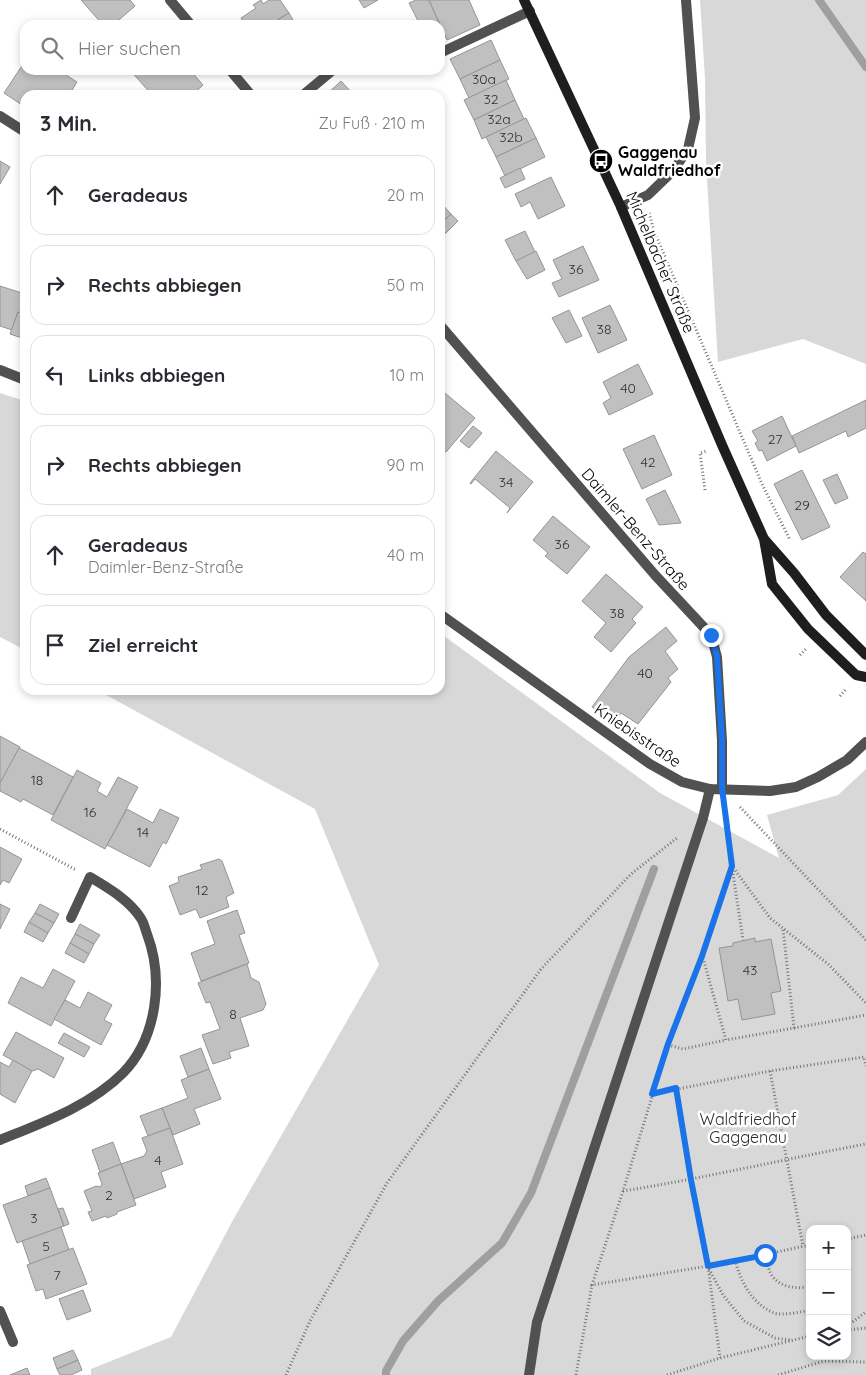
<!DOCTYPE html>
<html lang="de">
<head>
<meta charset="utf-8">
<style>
	body { margin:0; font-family:Quicksand,sans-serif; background:#f2f2f3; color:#2b2b33 }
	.controls { position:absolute; right:15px; bottom:15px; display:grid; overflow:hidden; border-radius:10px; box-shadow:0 2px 8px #0003 }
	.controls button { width:45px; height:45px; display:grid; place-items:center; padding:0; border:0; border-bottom:1px solid #e1e1e2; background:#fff; color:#2b2b33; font:25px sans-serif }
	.stop { position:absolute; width:15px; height:15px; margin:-11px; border:4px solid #1a73e8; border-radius:50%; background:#fff }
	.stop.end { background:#1a73e8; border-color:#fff; box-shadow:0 1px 5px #0008 }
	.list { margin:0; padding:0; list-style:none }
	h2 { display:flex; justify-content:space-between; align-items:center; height:65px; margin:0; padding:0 20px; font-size:21px }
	h2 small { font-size:16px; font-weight:400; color:#7c7c81 }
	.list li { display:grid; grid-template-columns:32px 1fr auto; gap:15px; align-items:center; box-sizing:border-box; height:80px; margin:0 10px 10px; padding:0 10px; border:1px solid #e1e1e2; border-radius:15px }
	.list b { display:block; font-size:19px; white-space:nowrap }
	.list p { margin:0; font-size:16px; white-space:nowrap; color:#7c7c81 }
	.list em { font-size:16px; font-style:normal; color:#7c7c81 }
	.icon { flex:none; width:28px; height:28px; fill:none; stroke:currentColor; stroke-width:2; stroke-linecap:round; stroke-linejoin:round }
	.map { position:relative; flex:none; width:866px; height:1375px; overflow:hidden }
	.search { position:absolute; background:#fff; box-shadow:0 2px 8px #0003; left:20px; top:20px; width:425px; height:55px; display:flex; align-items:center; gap:12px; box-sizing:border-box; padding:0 18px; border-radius:15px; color:#7c7c81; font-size:19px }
	.panel { position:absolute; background:#fff; box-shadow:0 2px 8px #0003; left:20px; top:90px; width:425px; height:605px; border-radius:15px }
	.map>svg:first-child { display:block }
	.green { fill:#d8d8d8; fill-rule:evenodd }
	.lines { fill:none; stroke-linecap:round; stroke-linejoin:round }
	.stream { stroke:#9f9f9f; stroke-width:8 }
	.building { fill:#c0c0c0; stroke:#959595 }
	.path { stroke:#737373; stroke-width:3; stroke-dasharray:1 2.5; stroke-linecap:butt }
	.lane { stroke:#515151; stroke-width:10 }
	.street { stroke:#515151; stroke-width:10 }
	.secondary { stroke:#1e1e1e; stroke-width:10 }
	.route { stroke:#1a73e8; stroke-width:6 }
	.labels { text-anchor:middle; stroke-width:5; stroke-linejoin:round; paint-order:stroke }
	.number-label { font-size:14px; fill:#303030 }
	.poi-label { font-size:16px; font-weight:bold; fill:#000; stroke:#fff; text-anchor:start }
	.street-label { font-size:16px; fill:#000; stroke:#fff }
	.park-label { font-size:16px; fill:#2f2f2f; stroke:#fff }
</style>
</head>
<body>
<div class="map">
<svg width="866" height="1375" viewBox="0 0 866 1375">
	<rect width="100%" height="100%" fill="#fff"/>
	<!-- green -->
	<g class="green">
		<polygon points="700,0 866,0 866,364 803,339 718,362 706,163 705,78"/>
		<polygon points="0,393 25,401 25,650 0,637"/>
		<path d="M 440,633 L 660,793 L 779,858 L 767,815 L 838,795 L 866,769 L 866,1375 L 91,1375 L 91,1369 L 171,1337 L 233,1220 L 379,965 L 315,809 L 97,690 L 440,690 ZM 810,1229 L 847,1229 L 847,1356 L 810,1356 Z"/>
	</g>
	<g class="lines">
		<!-- stream -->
		<g class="stream">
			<polyline points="819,0 866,67"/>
			<polyline points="386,1375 386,1371 403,1341 438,1301 502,1243 531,1193 654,869"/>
		</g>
	</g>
	<!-- building -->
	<g class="building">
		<polygon points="81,0 130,0 135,6 113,25 103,25"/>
		<polygon points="261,0 263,4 269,0 280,0 289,13 269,25 245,25 241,18 256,8 253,5"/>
		<polygon points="359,0 378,0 364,8"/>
		<polygon points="416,0 429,0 439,23 435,25 420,25 409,3"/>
		<polygon points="429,0 469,0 480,25 447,40"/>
		<polygon points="289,13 296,25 269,25"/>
		<polygon points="491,40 500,60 460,79 450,59"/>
		<polygon points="500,60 509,79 469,98 460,79"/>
		<polygon points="25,61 25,70 58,70 77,82 69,95 25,95 25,107 4,93"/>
		<polygon points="130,70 190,70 203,85 192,95 152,95"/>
		<polygon points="506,80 515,100 474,120 464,100"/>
		<polygon points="341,81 354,95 326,95"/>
		<polygon points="515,100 524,119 482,139 474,120"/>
		<polygon points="526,118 536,138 496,157 486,137"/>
		<polygon points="536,138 545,157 505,176 496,157"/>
		<polygon points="0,161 10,167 0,184"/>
		<polygon points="520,168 525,179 505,188 500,178"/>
		<polygon points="551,177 565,206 538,219 530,202 521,207 515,194"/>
		<polygon points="440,202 451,214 440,224"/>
		<polygon points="451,214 458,221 443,236 440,233 440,224"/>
		<polygon points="525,231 535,252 516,261 505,240"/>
		<polygon points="583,246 599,280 559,297 552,283 562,279 553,260"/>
		<polygon points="536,251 545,270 527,279 516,261"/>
		<polygon points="0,286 25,294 25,304 22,313 18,312 12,330 0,326"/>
		<polygon points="610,305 627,340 598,353 582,318"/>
		<polygon points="569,310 582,336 566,343 552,318"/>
		<polygon points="18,312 25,314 25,339 10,334"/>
		<polygon points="638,364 653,394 609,415 603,403 611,398 603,382"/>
		<polygon points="440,389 475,418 446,452 440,447"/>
		<polygon points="866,400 866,428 848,437 846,431 799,453 792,436"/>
		<polygon points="782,416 796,446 767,461 762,450 759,451 755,443 758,441 752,431"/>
		<polygon points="473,426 482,433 469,448 460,441"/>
		<polygon points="654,435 672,475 642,489 623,449"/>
		<polygon points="496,451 533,482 507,513 510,508 475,479 471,484 470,483"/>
		<polygon points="802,470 830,527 802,540 774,484"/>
		<polygon points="837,474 848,498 835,504 823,480"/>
		<polygon points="665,490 681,523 659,525 646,499"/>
		<polygon points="553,516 590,547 567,574 545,556 548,553 533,540"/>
		<polygon points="863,552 866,554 866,601 840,577"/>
		<polygon points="606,574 643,607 632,619 636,623 611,652 594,637 606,623 582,601"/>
		<polygon points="666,627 677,641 665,651 678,669 668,678 671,682 638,724 621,713 614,723 592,707 629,657"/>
		<polygon points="0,736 20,747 0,783"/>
		<polygon points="19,748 73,777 53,815 23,799 21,802 0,791 0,783"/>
		<polygon points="77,770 101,783 97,791 107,797 118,777 138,787 105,849 51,820"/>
		<polygon points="127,809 153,823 160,809 179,818 166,844 163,842 150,867 107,845"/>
		<polygon points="0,847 22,859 9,883 3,880 0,885"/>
		<polygon points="219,859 222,861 234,893 226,897 229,907 200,918 196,909 180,915 169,886 179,882 178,877 202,869 200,865"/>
		<polygon points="0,904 10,909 0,929"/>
		<polygon points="40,904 59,914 54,923 35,913"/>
		<polygon points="237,910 245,933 239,935 249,963 201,981 191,953 215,944 207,921"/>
		<polygon points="35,913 54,923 48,933 29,922"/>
		<polygon points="29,922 48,933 43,942 24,932"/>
		<polygon points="80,924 100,935 94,944 75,934"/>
		<polygon points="75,934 94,944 89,954 70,943"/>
		<polygon points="755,938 755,942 771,939 781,991 771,993 775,1014 742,1020 738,999 728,1001 719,948 733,946 733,943"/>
		<polygon points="70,943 89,954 84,963 65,953"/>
		<polygon points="247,964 251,978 259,982 266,1004 263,1010 240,1018 249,1046 229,1052 231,1058 213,1064 202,1035 220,1029 210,1002 206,1003 198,983"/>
		<polygon points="53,969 75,981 51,1026 8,1003 21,977 43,988"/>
		<polygon points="88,992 112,1005 104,1020 112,1024 101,1045 54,1019 65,1000 80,1008"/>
		<polygon points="16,1032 64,1058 54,1078 38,1069 32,1071 3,1055"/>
		<polygon points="64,1033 90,1047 84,1057 58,1043"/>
		<polygon points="201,1048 209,1069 188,1077 180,1056"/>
		<polygon points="13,1060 32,1071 15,1103 0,1094 0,1062 9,1067"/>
		<polygon points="209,1069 221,1099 194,1109 200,1124 173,1135 162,1108 188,1098 181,1080"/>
		<polygon points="162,1108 170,1128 148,1136 140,1116"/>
		<polygon points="170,1128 183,1164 161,1172 166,1187 134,1199 121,1164 144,1156 147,1151 142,1138"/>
		<polygon points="113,1142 121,1164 100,1172 92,1150"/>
		<polygon points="121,1164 136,1205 117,1212 117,1214 107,1218 106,1216 92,1221 88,1212 92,1211 84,1191 96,1186 100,1187 102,1184 98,1173"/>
		<polygon points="46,1178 50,1188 28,1196 25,1186"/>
		<polygon points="50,1188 64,1226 17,1243 3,1205"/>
		<polygon points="63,1208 69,1224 64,1226 58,1209"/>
		<polygon points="61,1227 69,1250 30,1264 22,1241"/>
		<polygon points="73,1248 87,1284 46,1299 43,1289 36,1291 27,1265"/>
		<polygon points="83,1290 91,1311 67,1320 59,1299"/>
		<polygon points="73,1350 78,1360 57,1369 53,1358"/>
		<polygon points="78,1360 82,1370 71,1375 60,1375 57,1369"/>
		<polygon points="27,1368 30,1375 10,1375"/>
	</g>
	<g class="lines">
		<!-- path -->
		<g class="path">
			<polyline points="649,213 654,231 762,484 790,540"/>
			<polyline points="705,490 700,453 707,451"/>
			<polyline points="800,655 806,649"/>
			<polyline points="840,696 846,689"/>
			<polyline points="740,807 866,940"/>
			<polyline points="725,809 732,866 770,918 828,964 866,1003"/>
			<polyline points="0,829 76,870"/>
			<polyline points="732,866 702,957 668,1045 623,1191 592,1285 708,1266 810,1245"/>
			<polyline points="732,867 743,940"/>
			<polyline points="703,958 726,1040 794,1028 783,929"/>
			<polyline points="794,1028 866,1015"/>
			<polyline points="668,1045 683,1049 726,1040"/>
			<polyline points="770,1071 803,1246"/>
			<polyline points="676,1088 691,1180 708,1266 720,1358"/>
			<polyline points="652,1094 770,1071 864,1057 866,1066"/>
			<path d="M 623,1191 C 705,1178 785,1159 866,1144"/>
			<polyline points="847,1239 866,1235"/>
			<path d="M 765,1255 C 767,1261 768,1268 771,1274 C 778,1287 797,1290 810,1286"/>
			<path d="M 735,1260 C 741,1282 751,1303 774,1313 C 782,1316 801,1312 810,1310"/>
			<polyline points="709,1269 723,1295 744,1321 775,1338 790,1340"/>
			<polyline points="847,1326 866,1312"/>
			<polyline points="847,1330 866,1328"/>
			<polyline points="286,1375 310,1321 387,1183 541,969 631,874 677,838"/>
			<polyline points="576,1375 592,1285"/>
			<polyline points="667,1375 720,1358 810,1336"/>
			<polyline points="778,1375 824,1361 866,1362"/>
		</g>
		<!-- lane -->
		<g class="lane">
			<polyline points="440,53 530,11"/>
			<polyline points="303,95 333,70"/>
			<polyline points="621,207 648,195 673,171 688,149 695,118 686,0"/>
		</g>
		<!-- street -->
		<g class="street">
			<polyline points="170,0 191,25"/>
			<polyline points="230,70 251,95"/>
			<polyline points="0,116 25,132"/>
			<polyline points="440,325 655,575 711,635 717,657 722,741 722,788"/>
			<polyline points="0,370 25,380"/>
			<polyline points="440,614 650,764 682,782 710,789 770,791 796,787 818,777 847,760 866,742"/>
			<path d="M 0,1140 C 42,1123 90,1106 123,1073 C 157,1038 164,979 147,934 C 145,929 144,922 140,917 C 128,899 108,888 90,877 L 71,918"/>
			<polyline points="0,1311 13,1342"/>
			<polyline points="529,1375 537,1322 703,818 710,789"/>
		</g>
		<!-- secondary -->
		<g class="secondary">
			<polyline points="524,0 621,207 722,445 764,539 772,584 808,629 856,675 866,677"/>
			<polyline points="765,540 794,573 826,615 866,655"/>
		</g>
	</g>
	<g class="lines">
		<!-- route -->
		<polyline class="route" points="711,635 717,656 722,741 722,788 732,866 702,956 668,1044 652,1094 676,1088 691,1180 708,1266 765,1255"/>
	</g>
	<!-- icons -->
	<defs>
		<g id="bus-disc" transform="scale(1.25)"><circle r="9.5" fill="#000" stroke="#fff"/><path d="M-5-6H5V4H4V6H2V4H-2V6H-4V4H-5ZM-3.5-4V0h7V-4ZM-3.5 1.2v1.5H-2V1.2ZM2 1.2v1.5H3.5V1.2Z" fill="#fff"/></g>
	</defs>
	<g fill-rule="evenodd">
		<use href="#bus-disc" x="601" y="161"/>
	</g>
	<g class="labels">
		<!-- number labels -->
		<g class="number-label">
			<text x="484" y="84">30a</text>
			<text x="491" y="104">32</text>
			<text x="499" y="124">32a</text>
			<text x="511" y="142">32b</text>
			<text x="576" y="274">36</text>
			<text x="604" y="334">38</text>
			<text x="628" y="393">40</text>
			<text x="775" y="444">27</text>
			<text x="648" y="467">42</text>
			<text x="506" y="487">34</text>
			<text x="802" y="510">29</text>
			<text x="562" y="549">36</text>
			<text x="617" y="618">38</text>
			<text x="645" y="678">40</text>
			<text x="37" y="785">18</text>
			<text x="90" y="817">16</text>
			<text x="143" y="837">14</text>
			<text x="202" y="895">12</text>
			<text x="750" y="975">43</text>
			<text x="233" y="1019">8</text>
			<text x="158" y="1165">4</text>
			<text x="109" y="1200">2</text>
			<text x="34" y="1223">3</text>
			<text x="46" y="1251">5</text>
			<text x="57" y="1280">7</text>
		</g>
		<!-- poi labels -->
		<g class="poi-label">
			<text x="618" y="158">Gaggenau<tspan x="618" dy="18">Waldfriedhof</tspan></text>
		</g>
		<!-- street labels -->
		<g class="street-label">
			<text transform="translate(661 262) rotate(67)" y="6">Michelbacher Straße</text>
			<text transform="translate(636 529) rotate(49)" y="6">Daimler-Benz-Straße</text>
			<text transform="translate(638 735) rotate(34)" y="6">Kniebisstraße</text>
		</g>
		<!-- park labels -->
		<g class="park-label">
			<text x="748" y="1125">Waldfriedhof<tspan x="748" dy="18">Gaggenau</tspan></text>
		</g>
	</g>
</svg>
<div class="controls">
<button>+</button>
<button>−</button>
<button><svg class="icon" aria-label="layers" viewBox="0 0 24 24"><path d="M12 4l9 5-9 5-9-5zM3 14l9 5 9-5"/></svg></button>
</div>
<div class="stop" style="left:765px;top:1255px"></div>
<div class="stop end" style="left:711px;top:635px"></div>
<div class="search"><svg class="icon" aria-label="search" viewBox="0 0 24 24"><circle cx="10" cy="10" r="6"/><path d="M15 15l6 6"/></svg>Hier suchen</div>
<section class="panel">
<h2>3 Min.<small>Zu Fuß · 210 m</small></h2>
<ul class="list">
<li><svg class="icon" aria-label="ahead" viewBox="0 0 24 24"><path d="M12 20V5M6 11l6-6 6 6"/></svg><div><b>Geradeaus</b></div><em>20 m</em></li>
<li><svg class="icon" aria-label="right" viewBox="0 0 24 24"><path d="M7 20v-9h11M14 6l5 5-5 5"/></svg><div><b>Rechts abbiegen</b></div><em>50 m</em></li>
<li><svg class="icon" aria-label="left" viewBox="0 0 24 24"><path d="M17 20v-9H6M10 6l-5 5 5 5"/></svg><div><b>Links abbiegen</b></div><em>10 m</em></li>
<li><svg class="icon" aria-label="right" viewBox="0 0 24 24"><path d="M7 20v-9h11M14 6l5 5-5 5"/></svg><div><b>Rechts abbiegen</b></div><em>90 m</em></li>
<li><svg class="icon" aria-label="ahead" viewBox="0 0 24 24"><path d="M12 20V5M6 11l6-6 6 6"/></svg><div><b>Geradeaus</b><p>Daimler-Benz-Straße</p></div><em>40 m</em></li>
<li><svg class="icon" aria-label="arrive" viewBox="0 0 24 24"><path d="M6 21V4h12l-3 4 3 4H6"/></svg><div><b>Ziel erreicht</b></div></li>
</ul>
</section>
</div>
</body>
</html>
